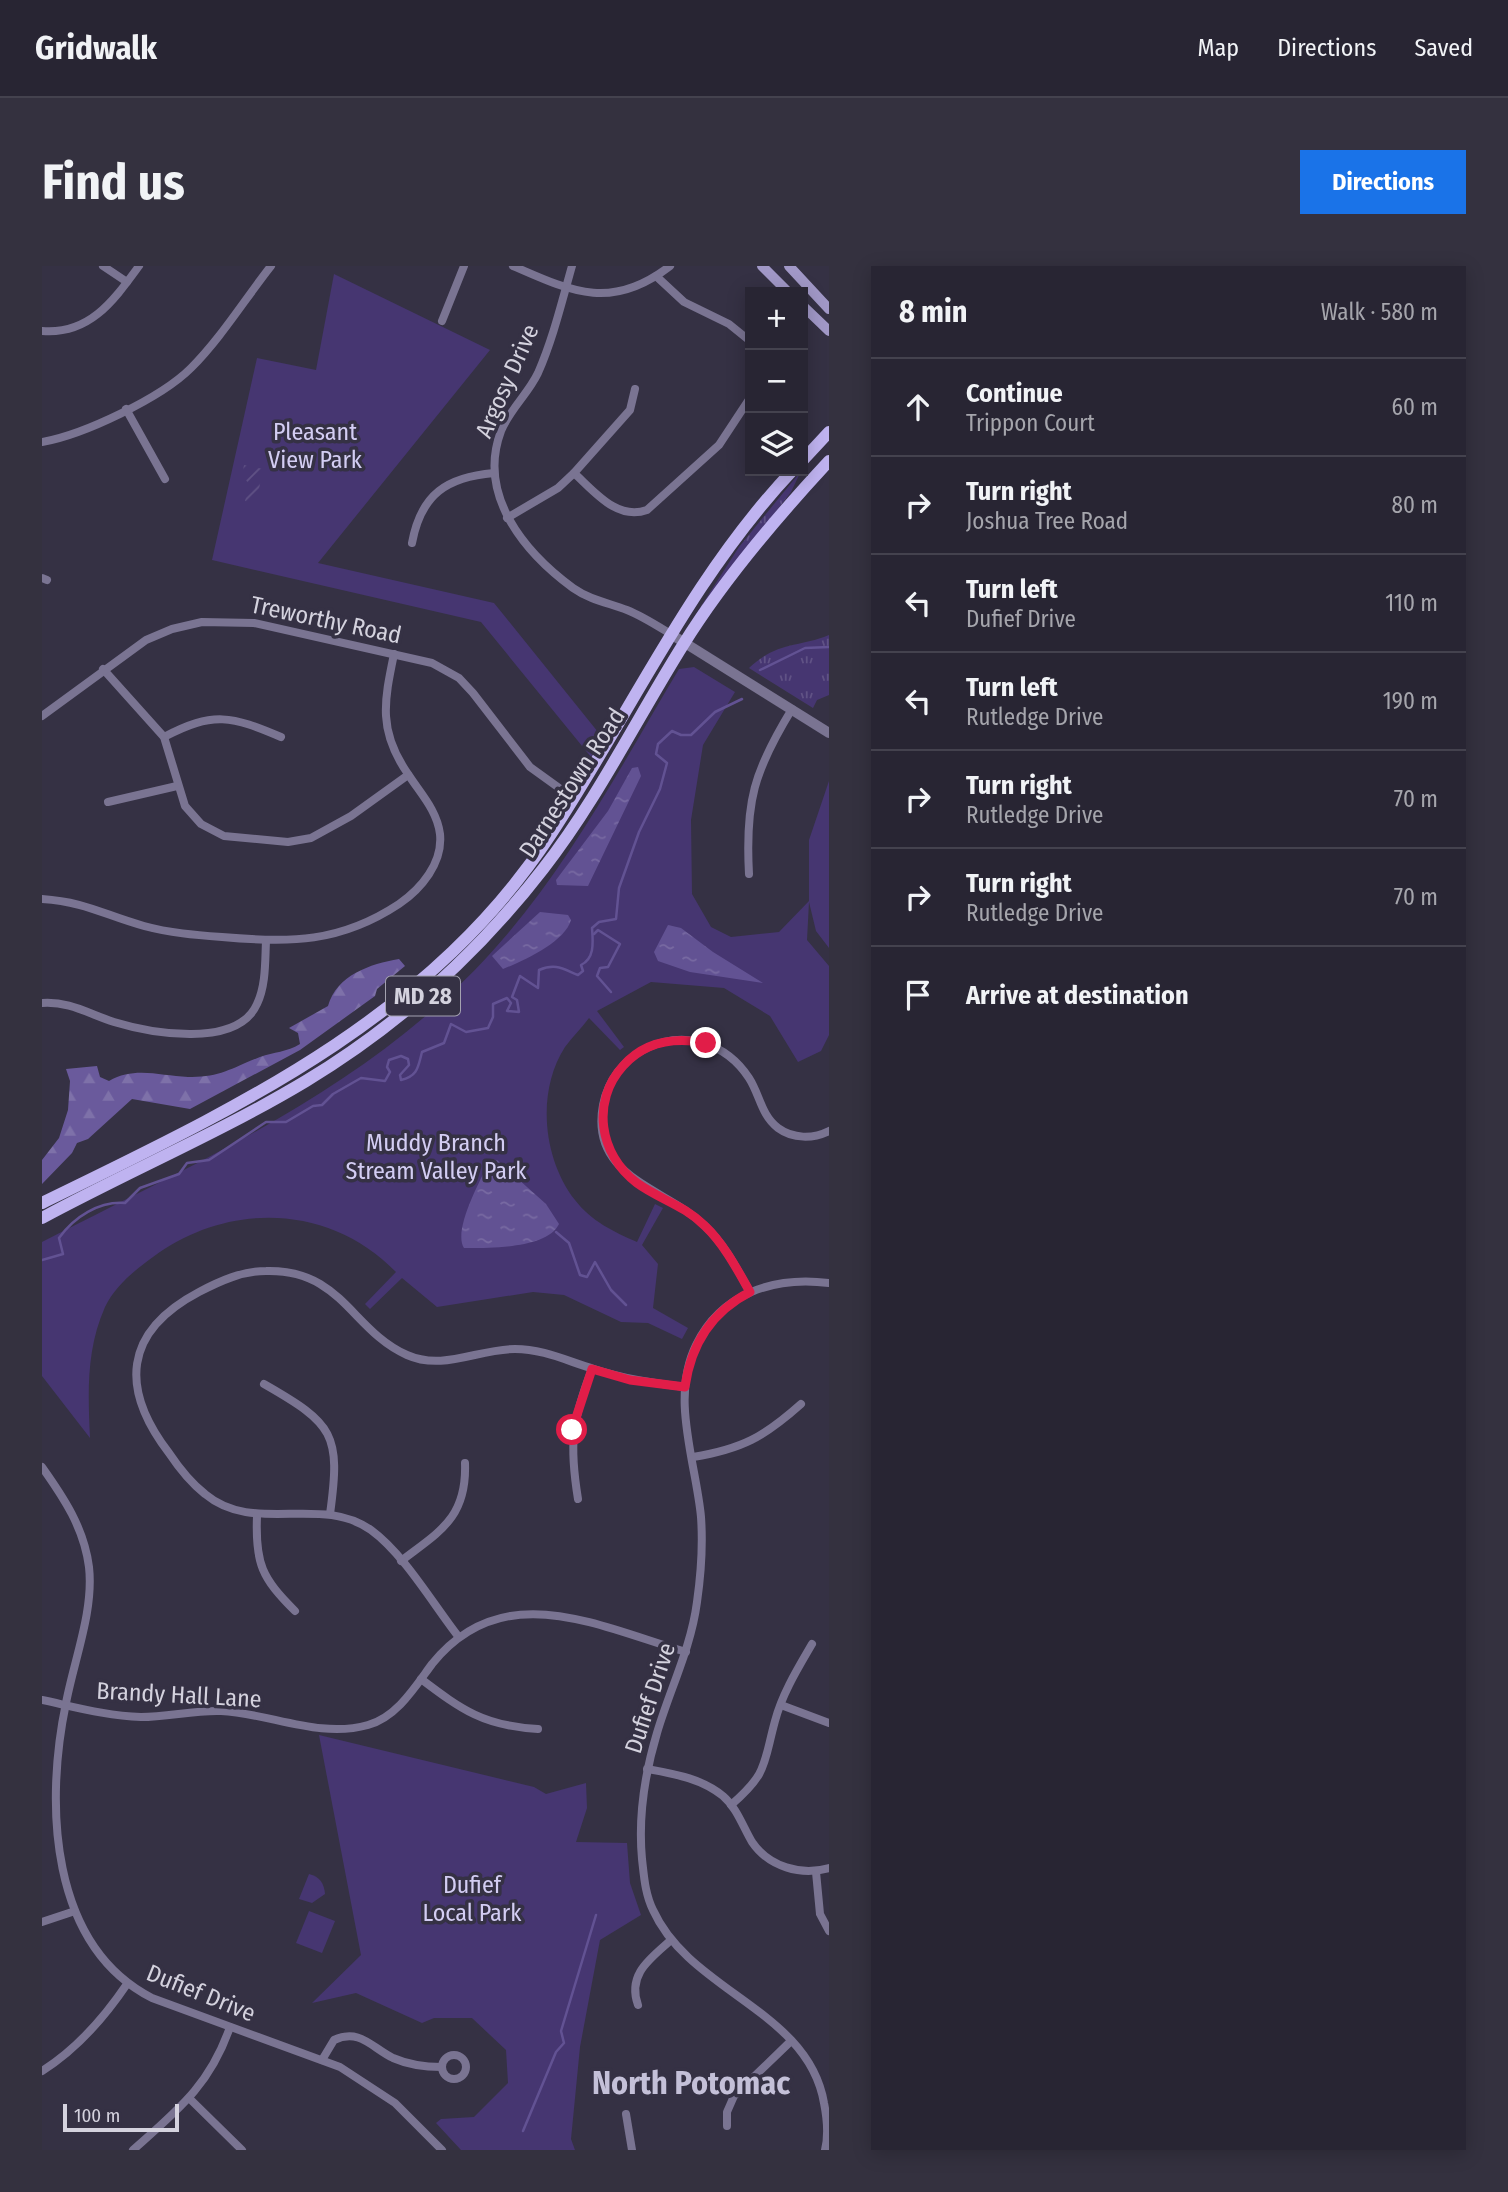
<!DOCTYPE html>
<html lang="en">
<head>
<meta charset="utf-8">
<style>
	body { margin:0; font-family:"Fira Sans Condensed",sans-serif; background:#34313f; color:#f1f3f6 }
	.controls { position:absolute; right:21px; top:21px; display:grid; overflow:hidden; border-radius:0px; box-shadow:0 4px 18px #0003 }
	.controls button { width:63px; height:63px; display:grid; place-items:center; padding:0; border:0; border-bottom:2px solid #44424e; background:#282533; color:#f1f3f6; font:35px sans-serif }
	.scale { position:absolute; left:21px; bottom:18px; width:116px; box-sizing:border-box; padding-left:7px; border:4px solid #d4d2de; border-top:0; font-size:19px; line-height:24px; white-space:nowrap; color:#d4d2de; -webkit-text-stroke:5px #353144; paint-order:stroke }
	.stop { position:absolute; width:21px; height:21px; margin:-16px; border:5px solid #e11d48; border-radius:50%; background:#fff }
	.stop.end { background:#e11d48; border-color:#fff; box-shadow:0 2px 7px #0008 }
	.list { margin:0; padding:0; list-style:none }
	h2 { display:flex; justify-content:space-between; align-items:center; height:91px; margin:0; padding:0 28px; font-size:30px }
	h2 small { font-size:23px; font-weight:400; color:#a5a5ac }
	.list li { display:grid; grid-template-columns:46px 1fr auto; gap:21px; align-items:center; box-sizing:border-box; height:98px; padding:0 28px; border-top:2px solid #44424e }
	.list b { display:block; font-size:26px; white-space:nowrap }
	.list p { margin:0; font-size:23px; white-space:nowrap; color:#a5a5ac }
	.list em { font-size:23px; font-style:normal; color:#a5a5ac }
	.icon { flex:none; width:38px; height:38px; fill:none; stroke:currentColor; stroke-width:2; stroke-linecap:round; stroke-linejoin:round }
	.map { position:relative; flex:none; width:787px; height:1884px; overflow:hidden; border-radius:0px }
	header { display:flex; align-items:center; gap:42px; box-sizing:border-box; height:98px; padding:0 35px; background:#282533; border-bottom:2px solid #44424e }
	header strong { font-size:33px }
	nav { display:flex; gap:38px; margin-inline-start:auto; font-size:24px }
	.intro { display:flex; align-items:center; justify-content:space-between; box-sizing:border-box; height:168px; padding:0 42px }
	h1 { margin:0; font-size:49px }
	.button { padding:18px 32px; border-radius:0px; background:#1a73e8; color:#fff; font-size:24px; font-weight:700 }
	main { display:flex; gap:42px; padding:0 42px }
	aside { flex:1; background:#282533; border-radius:0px; box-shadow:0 4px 18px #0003 }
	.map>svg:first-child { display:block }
	.grass { fill:url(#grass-tufts) }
	.forest { fill:url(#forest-firs) }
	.park { fill:#463671 }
	.garden { fill:url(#garden-furrows) }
	.water { fill:url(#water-ripples) }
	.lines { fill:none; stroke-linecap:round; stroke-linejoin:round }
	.stream { stroke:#625293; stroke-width:2.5 }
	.minor { stroke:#7a7492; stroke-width:8 }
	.tertiary { stroke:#7a7492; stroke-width:10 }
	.secondary { stroke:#a198c7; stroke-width:10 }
	.primary { stroke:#bfb3f0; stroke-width:12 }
	.route { stroke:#e11d48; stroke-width:9 }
	.labels { text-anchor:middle; stroke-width:7; stroke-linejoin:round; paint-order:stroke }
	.shield { fill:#353144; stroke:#a4a2b0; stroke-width:2 }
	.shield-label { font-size:23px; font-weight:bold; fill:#d4d2de }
	.street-label { font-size:24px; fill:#d4d2de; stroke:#353144 }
	.park-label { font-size:24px; fill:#d3cdf3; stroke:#353144 }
	.district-label { font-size:32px; font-weight:bold; fill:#c4c0d8; stroke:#353144 }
</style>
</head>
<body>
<header>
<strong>Gridwalk</strong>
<nav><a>Map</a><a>Directions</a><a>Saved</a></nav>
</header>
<div class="intro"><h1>Find us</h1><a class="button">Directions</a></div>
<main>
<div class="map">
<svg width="787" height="1884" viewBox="0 0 787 1884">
	<defs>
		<pattern id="grass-tufts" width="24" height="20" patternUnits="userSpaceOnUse" patternTransform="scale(1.75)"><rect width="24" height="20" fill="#463671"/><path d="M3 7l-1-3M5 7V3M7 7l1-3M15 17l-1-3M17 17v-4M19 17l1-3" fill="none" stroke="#605285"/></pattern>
		<pattern id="forest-firs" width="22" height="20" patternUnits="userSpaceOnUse" patternTransform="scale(1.75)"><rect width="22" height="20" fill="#6a5a9c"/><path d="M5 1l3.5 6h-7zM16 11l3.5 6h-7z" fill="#7e71a9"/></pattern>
		<pattern id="garden-furrows" width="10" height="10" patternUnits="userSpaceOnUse" patternTransform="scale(1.75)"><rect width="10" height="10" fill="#463671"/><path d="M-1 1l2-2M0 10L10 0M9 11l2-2" fill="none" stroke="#605285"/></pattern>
		<pattern id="water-ripples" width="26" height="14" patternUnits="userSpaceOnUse" patternTransform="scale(1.75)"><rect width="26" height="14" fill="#625293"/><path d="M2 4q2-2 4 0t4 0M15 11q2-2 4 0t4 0" fill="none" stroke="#786aa2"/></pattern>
	</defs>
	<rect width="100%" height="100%" fill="#353144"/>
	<!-- grass -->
	<g class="grass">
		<polygon points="759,205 749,226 649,356 697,281"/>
		<path d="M 787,369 L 787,429 L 775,434 L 771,442 L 707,402 C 736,375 755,382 787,369 Z"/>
	</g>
	<!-- forest -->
	<path class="forest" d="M 357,693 L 363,700 L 335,723 L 333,730 L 258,784 L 148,843 L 90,833 L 46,873 L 35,877 L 30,887 L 0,918 L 0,894 L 17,872 L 26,844 L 28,815 L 24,803 L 55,800 L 58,811 L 67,815 C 93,800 118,810 146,811 C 177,812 190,802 218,791 C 232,786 245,786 258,778 L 256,767 L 247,762 L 286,740 C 295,709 328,698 357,693 Z"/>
	<!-- park -->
	<g class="park">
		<polygon points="292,8 448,84 276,297 452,337 560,471 549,491 439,356 170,294 215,92 274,104"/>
		<path d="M 652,401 L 693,426 L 661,479 L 649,554 L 650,628 L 669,661 L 689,671 L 737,666 L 767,635 L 767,574 L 787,515 L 787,682 L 774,665 L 767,636 L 765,674 L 787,700 L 787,769 L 779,785 L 756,796 L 728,750 L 682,722 L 609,716 L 555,745 L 582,781 L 578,784 L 547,752 C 540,762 530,771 523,781 C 494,826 501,893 533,934 C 549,955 572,966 595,976 L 613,938 L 621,942 L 600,979 L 616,998 L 611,1042 L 646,1062 L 640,1073 L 606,1057 L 579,1056 L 522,1029 L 491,1026 L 395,1041 L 360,1012 L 328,1043 L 323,1038 L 354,1006 C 288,938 186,935 111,991 C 93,1004 73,1020 63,1041 C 44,1084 46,1127 48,1172 L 0,1110 L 0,976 C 165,891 338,817 461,673 C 531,592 582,495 637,403 Z"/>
		<polygon points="277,1469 492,1521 504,1528 544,1517 545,1542 534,1576 585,1577 588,1617 599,1649 558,1674 538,1781 529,1873 533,1884 419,1884 394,1857 399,1853 432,1851 466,1817 464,1784 430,1752 392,1752 380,1757 314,1727 270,1737 319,1689"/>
		<path d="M 267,1608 C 278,1611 282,1617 283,1628 L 270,1637 L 257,1633 Z"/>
		<polygon points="267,1645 293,1655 280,1687 254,1677"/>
	</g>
	<!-- garden -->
	<polygon class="garden" points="202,199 221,203 214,238 203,235 207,218 200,209"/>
	<!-- water -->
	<g class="water">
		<polygon points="596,501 599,510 546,620 515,619 514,614 566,545 590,502"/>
		<path d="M 498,646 L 526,649 L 529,654 C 523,676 481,695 461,703 L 450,690 Z"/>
		<polygon points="626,659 639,662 671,686 721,717 648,706 616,695 612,686"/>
		<path d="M 455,894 L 504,938 L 517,958 C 505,983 446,982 422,982 C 411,965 437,917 445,900 Z"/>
	</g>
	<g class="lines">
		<!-- stream -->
		<g class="stream">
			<polyline points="718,404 763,382 787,381"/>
			<polyline points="552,668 556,664 578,678 566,701 558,702 555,710 569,726"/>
			<polyline points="514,966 527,977 538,1009 545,1011 553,996 569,1024 584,1039"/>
			<path d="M 0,994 L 21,988 L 17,972 C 32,951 57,935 83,937 L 98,922 L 137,908 L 145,897 L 167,894 L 224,856 L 244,856 L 271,840 L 280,839 L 291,828 L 319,812 L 343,815 L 348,806 L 345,801 L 347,794 L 359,790 L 366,793 L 367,799 L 358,809 L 359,814 C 376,810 376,801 380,786 L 402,777 L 409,758 L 424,766 L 446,762 L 451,751 L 451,738 L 465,732 L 469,737 L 465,745 L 477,746 L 475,734 L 470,731 L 478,710 L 496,722 L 497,704 C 514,697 521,703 536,709 L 541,705 L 539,699 C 553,692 551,676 550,662 L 557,656 L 574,653 L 577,622 L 597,566 L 618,523 L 625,497 L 614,488 L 616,478 L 630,465 L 639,469 L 649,469 L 673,446 L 700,433"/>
			<polyline points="481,1865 514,1786 522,1777 519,1765 554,1649"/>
		</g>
		<!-- minor -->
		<g class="minor">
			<polyline points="61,0 85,16"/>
			<path d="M 471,0 C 530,26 570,45 628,0"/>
			<path d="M 530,0 C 520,35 511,73 496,107 C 486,128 468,143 459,165 C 435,229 482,286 531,322 C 548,334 567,337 585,344 C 600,350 614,359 627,367"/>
			<polyline points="614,10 642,36 687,58 708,75"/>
			<polyline points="400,55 422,0"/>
			<path d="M 0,65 C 48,69 72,34 97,0"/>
			<polyline points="84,143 123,213"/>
			<path d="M 0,176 C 41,169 119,132 149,102 C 179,72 203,33 229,0"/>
			<path d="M 532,207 C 552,225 575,255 605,244 L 677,179 L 708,132"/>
			<polyline points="465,252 516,222 532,207 588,144 593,123"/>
			<path d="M 370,277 C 379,228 405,211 452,207"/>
			<polyline points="0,312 5,314"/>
			<polyline points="61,403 122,471 143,540 159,558 182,570 246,576 269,572 309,550 366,509"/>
			<polyline points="0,450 104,374 130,363 160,356 212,357 390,397 417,412 431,427 488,501 531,532"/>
			<path d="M 122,471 C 171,445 190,450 239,471"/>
			<polyline points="66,536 135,520"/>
			<path d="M 707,608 C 703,536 712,505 750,443"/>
			<path d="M 0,633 C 44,636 62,649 102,660 C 128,667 153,669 180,671 C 248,677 298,677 357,638 C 379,623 401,597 398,568 C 395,544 378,527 366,508 C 336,465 342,436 352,388"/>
			<path d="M 0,737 C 27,735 47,748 72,756 C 108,767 195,783 215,738 C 224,719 223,696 224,675"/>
			<path d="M 708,1026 C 695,1003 683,979 663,960 C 625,922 547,912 561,839 C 566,814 582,793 605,782 C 643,764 684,777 707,812 C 718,829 719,849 736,862 C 751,873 771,873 787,865"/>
			<path d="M 222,1118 C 292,1158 299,1168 288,1248"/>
			<path d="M 651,1191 C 700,1183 722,1171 759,1138"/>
			<path d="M 0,1201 C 22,1232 42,1262 47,1301 C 52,1345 32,1394 24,1437 C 3,1537 7,1679 110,1732 L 298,1801 L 353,1837 L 400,1884"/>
			<path d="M 536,1233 C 527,1178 530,1155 550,1103"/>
			<path d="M 215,1250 C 213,1298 220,1312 253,1345"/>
			<path d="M 359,1295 C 398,1265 425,1252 423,1197"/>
			<path d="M 416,1370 C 391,1338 362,1288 329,1264 C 278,1228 212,1269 163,1228 C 149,1217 137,1202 127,1187 C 78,1123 81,1066 157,1026 C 178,1015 200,1005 224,1005 C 300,1003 309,1064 365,1089 C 401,1105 436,1083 473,1083 C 501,1083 525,1095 552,1103 C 582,1113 611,1117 643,1121"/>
			<path d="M 379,1413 C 420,1444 442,1460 496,1463"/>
			<path d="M 0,1434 C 33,1441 65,1450 99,1451 C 126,1451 152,1444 179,1445 C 227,1447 277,1473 326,1459 C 355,1451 373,1421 390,1398 C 461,1310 555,1360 644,1386"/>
			<polyline points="739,1439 787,1457"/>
			<path d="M 605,1503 C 632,1508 659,1512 681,1530 C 695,1542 701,1561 710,1576 C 727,1601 759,1610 787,1602"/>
			<path d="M 689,1539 C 726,1507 721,1499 733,1455 C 740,1428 756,1402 770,1378"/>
			<polyline points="774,1606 778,1648 787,1665"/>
			<polyline points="0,1656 33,1645"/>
			<path d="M 596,1739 C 585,1708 608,1693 629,1674"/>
			<circle cx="412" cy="1801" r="12"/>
			<path d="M 280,1794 L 292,1774 C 318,1762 330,1782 351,1792 C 367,1799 383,1801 400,1801"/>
			<path d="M 0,1805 C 35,1783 62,1752 85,1718"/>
			<polyline points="148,1833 200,1884"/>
			<polyline points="584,1848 590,1884"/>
			<polyline points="685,1860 685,1846 692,1830 749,1775"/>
			<path d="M 91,1884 C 136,1844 168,1819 188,1761"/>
			<path d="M 783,1884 C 787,1868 785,1852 782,1837 C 766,1744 648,1726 611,1644 C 603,1628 602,1610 600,1593 C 596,1550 603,1507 615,1467 C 628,1423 649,1382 655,1336 C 659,1308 661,1279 659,1251 C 654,1197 628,1132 654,1079 C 679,1027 733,1010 787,1017"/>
		</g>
		<!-- tertiary -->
		<polyline class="tertiary" points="627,367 787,467"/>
		<!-- secondary -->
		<g class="secondary">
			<polyline points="720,0 746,26"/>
			<polyline points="747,0 787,43"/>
			<polyline points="761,40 787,65"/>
		</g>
		<!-- primary -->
		<g class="primary">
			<polyline points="761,194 787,166"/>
			<path d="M 0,937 C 192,843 387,754 509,568 C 589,446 649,312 750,205"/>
			<path d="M 0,952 C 87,905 179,866 264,815 C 355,760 436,687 501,603 C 555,534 594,454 641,379 C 682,313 734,252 787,195"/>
		</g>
	</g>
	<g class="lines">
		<!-- route -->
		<path class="route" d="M 530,1164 L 550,1103 L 588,1114 L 643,1121 C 649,1078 669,1046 708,1026 C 695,1003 682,978 663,960 C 642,939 617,933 595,917 C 557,889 549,835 581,800 C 603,775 633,771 664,777"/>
	</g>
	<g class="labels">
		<!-- shield labels -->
		<rect class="shield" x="344" y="710.5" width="74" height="39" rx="5"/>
		<g class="shield-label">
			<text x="381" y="738">MD 28</text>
		</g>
		<!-- street labels -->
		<g class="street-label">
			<text transform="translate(465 115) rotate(-66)" y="8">Argosy Drive</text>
			<text transform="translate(284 354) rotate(12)" y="8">Treworthy Road</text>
			<text transform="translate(530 517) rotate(-57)" y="8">Darnestown Road</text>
			<text transform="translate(137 1429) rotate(3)" y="8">Brandy Hall Lane</text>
			<text transform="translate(608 1432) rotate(-72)" y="8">Dufief Drive</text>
			<text transform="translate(159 1727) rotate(22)" y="8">Dufief Drive</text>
		</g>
		<!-- park labels -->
		<g class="park-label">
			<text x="273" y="174">Pleasant<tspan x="273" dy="28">View Park</tspan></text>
			<text x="394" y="885">Muddy Branch<tspan x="394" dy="28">Stream Valley Park</tspan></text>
			<text x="430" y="1627">Dufief<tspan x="430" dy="28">Local Park</tspan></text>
		</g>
		<!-- district labels -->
		<g class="district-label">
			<text x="649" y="1828">North Potomac</text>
		</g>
	</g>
</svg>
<div class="controls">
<button>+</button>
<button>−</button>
<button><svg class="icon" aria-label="layers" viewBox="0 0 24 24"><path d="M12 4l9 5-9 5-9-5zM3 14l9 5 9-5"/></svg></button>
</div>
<div class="scale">100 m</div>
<div class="stop" style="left:530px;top:1164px"></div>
<div class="stop end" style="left:664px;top:777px"></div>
</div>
<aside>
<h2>8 min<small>Walk · 580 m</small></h2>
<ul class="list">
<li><svg class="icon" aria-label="ahead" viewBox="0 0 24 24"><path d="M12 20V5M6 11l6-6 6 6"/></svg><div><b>Continue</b><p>Trippon Court</p></div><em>60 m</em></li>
<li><svg class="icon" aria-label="right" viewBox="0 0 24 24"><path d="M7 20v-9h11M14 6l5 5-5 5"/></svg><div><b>Turn right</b><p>Joshua Tree Road</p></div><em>80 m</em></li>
<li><svg class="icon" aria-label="left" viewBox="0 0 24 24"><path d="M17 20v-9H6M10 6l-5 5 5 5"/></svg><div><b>Turn left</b><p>Dufief Drive</p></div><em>110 m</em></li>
<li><svg class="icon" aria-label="left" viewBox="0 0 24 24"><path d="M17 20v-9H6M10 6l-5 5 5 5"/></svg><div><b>Turn left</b><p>Rutledge Drive</p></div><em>190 m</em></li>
<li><svg class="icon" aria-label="right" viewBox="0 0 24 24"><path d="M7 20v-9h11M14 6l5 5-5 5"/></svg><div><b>Turn right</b><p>Rutledge Drive</p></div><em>70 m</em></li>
<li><svg class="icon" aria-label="right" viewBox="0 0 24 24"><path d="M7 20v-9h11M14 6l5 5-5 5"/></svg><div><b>Turn right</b><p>Rutledge Drive</p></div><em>70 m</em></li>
<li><svg class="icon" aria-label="arrive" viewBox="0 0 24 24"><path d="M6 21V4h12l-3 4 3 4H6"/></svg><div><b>Arrive at destination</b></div></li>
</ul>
</aside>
</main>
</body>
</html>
